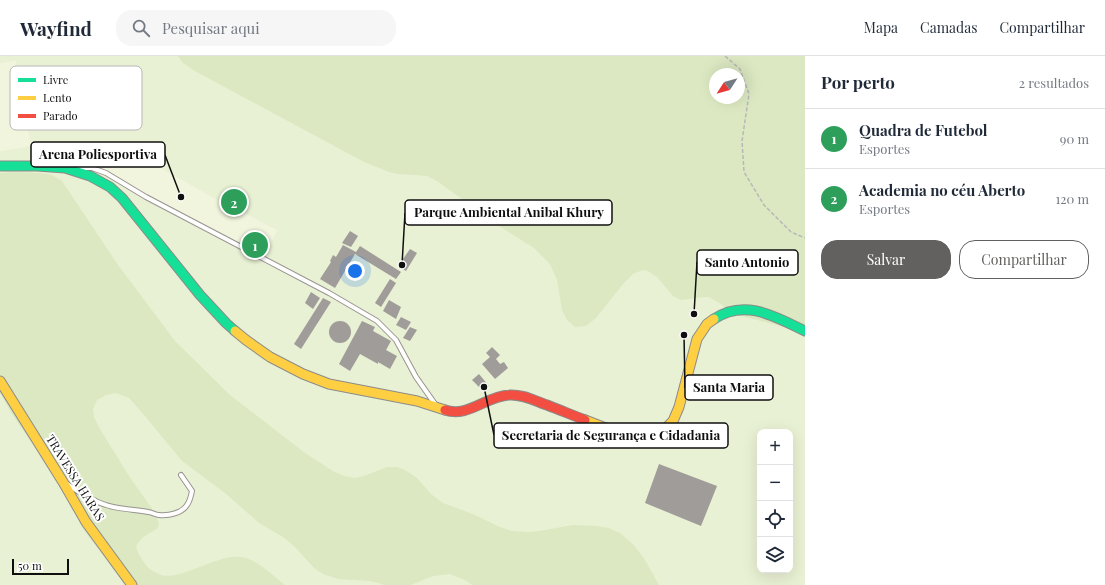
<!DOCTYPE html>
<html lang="pt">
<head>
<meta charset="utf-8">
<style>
	body { margin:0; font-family:"Playfair Display",serif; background:#f6f6f7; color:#1f2937 }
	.controls { position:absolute; right:12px; bottom:12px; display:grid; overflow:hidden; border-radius:8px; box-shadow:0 4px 16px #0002 }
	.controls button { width:36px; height:36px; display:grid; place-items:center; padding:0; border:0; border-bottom:1px solid #e0e1e3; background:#fff; color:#1f2937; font:20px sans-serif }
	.compass { position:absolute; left:709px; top:12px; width:36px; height:36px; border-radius:50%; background:#fff; box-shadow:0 4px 16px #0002; rotate:234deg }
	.scale { position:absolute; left:12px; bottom:10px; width:57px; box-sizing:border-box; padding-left:4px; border:2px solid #0f0f0f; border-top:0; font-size:11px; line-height:14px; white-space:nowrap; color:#0f0f0f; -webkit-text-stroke:3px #fff; paint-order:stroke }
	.you { position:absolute; left:355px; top:215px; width:14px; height:14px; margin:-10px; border:3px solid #fff; border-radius:50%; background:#1a73e8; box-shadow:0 0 0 6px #1a73e833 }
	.badge { display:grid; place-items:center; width:26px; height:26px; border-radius:50%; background:#62615f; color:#fff; font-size:13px; font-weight:700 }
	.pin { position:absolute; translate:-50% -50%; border:2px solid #fff; box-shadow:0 1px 4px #0006 }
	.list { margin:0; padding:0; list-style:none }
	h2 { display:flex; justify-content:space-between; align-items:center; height:52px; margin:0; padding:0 16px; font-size:17px }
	h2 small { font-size:13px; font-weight:400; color:#747a83 }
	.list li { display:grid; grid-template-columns:26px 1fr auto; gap:12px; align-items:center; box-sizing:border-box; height:60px; padding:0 16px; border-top:1px solid #e0e1e3 }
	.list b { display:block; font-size:15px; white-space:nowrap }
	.list p { margin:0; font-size:13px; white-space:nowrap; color:#747a83 }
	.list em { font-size:13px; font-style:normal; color:#747a83 }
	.actions { display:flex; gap:8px; padding:12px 16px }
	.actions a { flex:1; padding:9px 0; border:1px solid #62615f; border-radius:16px; text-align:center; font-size:14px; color:#62615f }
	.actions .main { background:#62615f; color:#fff }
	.icon { flex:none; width:22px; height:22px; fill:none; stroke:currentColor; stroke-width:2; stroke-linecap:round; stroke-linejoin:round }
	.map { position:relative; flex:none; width:805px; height:529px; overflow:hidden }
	header { display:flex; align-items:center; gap:24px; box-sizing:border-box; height:56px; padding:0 20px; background:#fff; border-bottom:1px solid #e0e1e3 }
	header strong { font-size:19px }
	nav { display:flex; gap:22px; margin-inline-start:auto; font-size:14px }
	.search { width:280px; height:36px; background:#f6f6f7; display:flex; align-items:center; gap:10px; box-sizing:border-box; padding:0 14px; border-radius:16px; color:#747a83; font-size:15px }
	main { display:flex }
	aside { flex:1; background:#fff }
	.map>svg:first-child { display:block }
	.green { fill:#e9f1d4; fill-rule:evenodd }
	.forest { fill:#dbe8c1; fill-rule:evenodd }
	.pitch { fill:#f2f5dd }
	.building { fill:#a09c99 }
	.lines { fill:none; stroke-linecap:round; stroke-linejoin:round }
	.lane-casing { stroke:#969492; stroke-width:6 }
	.fast-casing { stroke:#8c8b89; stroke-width:11 }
	.slow-casing { stroke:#8c8b89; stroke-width:11 }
	.jam-casing { stroke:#8c8b89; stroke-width:11 }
	.path { stroke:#b9b8b8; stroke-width:1.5; stroke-dasharray:4 2; stroke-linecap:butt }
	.lane { stroke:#fffefd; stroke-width:4 }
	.fast { stroke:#16e098; stroke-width:9 }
	.slow { stroke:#ffcf43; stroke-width:9 }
	.jam { stroke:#f24e42; stroke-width:9 }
	.labels { text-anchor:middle; stroke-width:4; stroke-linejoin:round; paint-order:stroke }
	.street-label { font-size:12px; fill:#0f0f0f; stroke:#fff }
	.key { fill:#fff; stroke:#b7b7b7; stroke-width:1 }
	.key-label { font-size:11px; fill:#0f0f0f }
	.leader { fill:none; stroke:#0f0f0f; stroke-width:1.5 }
	.callout-dot { fill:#0f0f0f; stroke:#fff; stroke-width:1.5 }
	.callout { fill:#fff; stroke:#0f0f0f; stroke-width:1.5 }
	.callout-label { font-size:13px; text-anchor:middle; font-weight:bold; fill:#0f0f0f }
</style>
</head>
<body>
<header>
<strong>Wayfind</strong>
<div class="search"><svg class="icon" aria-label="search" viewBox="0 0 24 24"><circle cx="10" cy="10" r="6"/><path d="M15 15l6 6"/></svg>Pesquisar aqui</div>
<nav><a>Mapa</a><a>Camadas</a><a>Compartilhar</a></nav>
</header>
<main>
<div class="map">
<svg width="805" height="529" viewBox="0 0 805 529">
	<rect width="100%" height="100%" fill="#fcf9f4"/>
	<!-- green -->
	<path class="green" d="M 0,0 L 805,0 L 805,529 L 0,529 ZM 715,18 L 739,18 L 739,42 L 715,42 ZM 760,376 L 790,376 L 790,514 L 760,514 Z"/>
	<!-- forest -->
	<g class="forest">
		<path d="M 178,0 L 805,0 L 805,274 L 780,270 L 730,257 L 721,248 L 709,241 L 704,241 L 681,244 L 673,240 L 657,221 L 648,215 L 643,214 L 633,218 L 624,227 L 596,262 L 586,270 L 575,271 L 567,264 L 562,254 L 557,224 L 550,208 L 534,192 L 499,170 L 437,125 L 427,120 L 416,119 L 398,118 L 389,116 L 364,106 L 193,14 L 182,6 ZM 715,18 L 739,18 L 739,42 L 715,42 Z"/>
		<path d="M 14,116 L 40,117 L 52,119 L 62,125 L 118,209 L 175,285 L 230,339 L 305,397 L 333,415 L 344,420 L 355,422 L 364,420 L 387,411 L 397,411 L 405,414 L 417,422 L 431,438 L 443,447 L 473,458 L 500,471 L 512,475 L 528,476 L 539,475 L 573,469 L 596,470 L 609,472 L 620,477 L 634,489 L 645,504 L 659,529 L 472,529 L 467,525 L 450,518 L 433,520 L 411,529 L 385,529 L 370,525 L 338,523 L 323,518 L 314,512 L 295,491 L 283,481 L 259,467 L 225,437 L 182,405 L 145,360 L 129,342 L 116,337 L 106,339 L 97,344 L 93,353 L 94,361 L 100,373 L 131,423 L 151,451 L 159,467 L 158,472 L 142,482 L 136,490 C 138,498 141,502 146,509 C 148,512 150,513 153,515 C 155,516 158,518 161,519 C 181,525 217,498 241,501 C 257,503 273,520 285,529 L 125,529 L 83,473 L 75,458 L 70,441 L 13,360 L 0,337 L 0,117 Z"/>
	</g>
	<!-- pitch -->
	<g class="pitch">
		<polygon points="16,5 31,90 0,95 0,7"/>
		<polygon points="118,88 212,141 277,174 264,202 103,114"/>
	</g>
	<!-- building -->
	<g class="building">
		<polygon points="350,175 358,180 351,191 342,187"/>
		<polygon points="343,189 356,196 360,190 401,216 396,223 355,198 335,232 320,223 331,206 330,205 333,199 336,201"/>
		<polygon points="410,193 417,197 406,215 398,210"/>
		<polygon points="390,223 396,227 381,251 375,247"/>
		<polygon points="311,236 320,242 313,253 305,247"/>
		<polygon points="323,242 331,246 301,293 294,288"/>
		<polygon points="389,244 401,251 396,263 383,255"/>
		<polygon points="401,261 411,266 406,274 396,269"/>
		<circle cx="340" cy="276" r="11"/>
		<polygon points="362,265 375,271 373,275 391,285 386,294 397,300 390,313 378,306 378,308 360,298 350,315 339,308"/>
		<polygon points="410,271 417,274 410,285 403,282"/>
		<polygon points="492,291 500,299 496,303 500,308 504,306 508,312 495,323 482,308 490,301 486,297"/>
		<polygon points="479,318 489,330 483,335 472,324"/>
		<polygon points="659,408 717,430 701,470 645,447"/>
	</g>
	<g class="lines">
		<!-- lane casing -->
		<g class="lane-casing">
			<g id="lane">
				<polyline points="77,112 92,112 106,117 146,141 329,237 377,265 396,284 416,321 435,348"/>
				<path d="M 67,428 C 76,434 84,440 94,444 C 110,453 130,453 148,456 C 152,456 155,459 159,459 C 169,460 182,457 187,449 C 190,445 191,440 192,435 L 181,419"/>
			</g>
		</g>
		<!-- fast casing -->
		<g class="fast-casing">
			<g id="fast">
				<polyline points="0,110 37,110 65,112 90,120 110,131 122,142 200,239 226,267 235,275"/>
				<path d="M 714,263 C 745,242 776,261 805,275"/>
			</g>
		</g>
		<!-- slow casing -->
		<g class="slow-casing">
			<g id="slow">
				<polyline points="235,275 246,284 270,301 303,318 329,328 417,345 445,354"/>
				<polyline points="0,325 63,426 86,466 132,529"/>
				<polyline points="585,364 621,378 636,381 649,379 663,375 673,365 679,351 697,283 707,268 714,263"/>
			</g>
		</g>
		<!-- jam casing -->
		<g class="jam-casing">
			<path id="jam" d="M 445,354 C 468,362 486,340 509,339 C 523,338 535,345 547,349 C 560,354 572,359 585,364"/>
		</g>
		<!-- path -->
		<polyline class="path" points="725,0 740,13 749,38 742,85 744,116 764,149 791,176 805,182"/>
		<!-- lane -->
		<use href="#lane" class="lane"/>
		<!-- fast -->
		<use href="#fast" class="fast"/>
		<!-- slow -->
		<use href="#slow" class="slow"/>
		<!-- jam -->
		<use href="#jam" class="jam"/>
	</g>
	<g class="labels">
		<!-- street labels -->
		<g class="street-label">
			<text transform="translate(75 422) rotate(58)" y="4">TRAVESSA HARAS</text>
		</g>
	</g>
	<!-- legend -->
	<rect x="10" y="10" width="132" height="64" rx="6" class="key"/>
	<rect x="18" y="22" width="18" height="4" fill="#16e098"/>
	<rect x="18" y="40" width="18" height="4" fill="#ffcf43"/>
	<rect x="18" y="58" width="18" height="4" fill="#f24e42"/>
	<g class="key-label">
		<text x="43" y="28">Livre</text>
		<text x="43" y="46">Lento</text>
		<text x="43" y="64">Parado</text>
	</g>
	<!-- callouts -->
	<path class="leader" d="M181 141L165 99M402 209L405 157M694 258L697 206M684 279L685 332M484 331L494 379"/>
	<g class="callout-dot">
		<circle cx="181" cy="141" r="4"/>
		<circle cx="402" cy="209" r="4"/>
		<circle cx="694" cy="258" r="4"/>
		<circle cx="684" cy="279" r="4"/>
		<circle cx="484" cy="331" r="4"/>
	</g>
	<g class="callout">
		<rect x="31" y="86" width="134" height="25" rx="4"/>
		<rect x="405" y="144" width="207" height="25" rx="4"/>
		<rect x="697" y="194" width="101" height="25" rx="4"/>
		<rect x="685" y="319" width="88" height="25" rx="4"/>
		<rect x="494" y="367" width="234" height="25" rx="4"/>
	</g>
	<g class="callout-label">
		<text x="98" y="103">Arena Poliesportiva</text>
		<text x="509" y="161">Parque Ambiental Anibal Khury</text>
		<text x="747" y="211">Santo Antonio</text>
		<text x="729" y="336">Santa Maria</text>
		<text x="611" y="384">Secretaria de Segurança e Cidadania</text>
	</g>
</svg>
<div class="controls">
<button>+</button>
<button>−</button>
<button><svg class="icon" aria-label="locate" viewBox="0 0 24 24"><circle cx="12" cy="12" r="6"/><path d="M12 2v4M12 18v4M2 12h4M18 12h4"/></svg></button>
<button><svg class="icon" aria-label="layers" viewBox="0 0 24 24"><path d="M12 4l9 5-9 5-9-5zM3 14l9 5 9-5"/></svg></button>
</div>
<svg class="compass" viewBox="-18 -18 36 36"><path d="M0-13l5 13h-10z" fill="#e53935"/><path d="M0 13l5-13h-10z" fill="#747a83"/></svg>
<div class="scale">50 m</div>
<div class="you"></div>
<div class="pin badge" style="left:255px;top:189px;background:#2e9e5b">1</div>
<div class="pin badge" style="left:234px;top:146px;background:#2e9e5b">2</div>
</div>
<aside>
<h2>Por perto<small>2 resultados</small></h2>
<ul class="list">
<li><span class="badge" style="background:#2e9e5b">1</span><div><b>Quadra de Futebol</b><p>Esportes</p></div><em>90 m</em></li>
<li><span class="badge" style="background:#2e9e5b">2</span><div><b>Academia no céu Aberto</b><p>Esportes</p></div><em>120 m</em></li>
</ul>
<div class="actions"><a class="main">Salvar</a><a>Compartilhar</a></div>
</aside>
</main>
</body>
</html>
